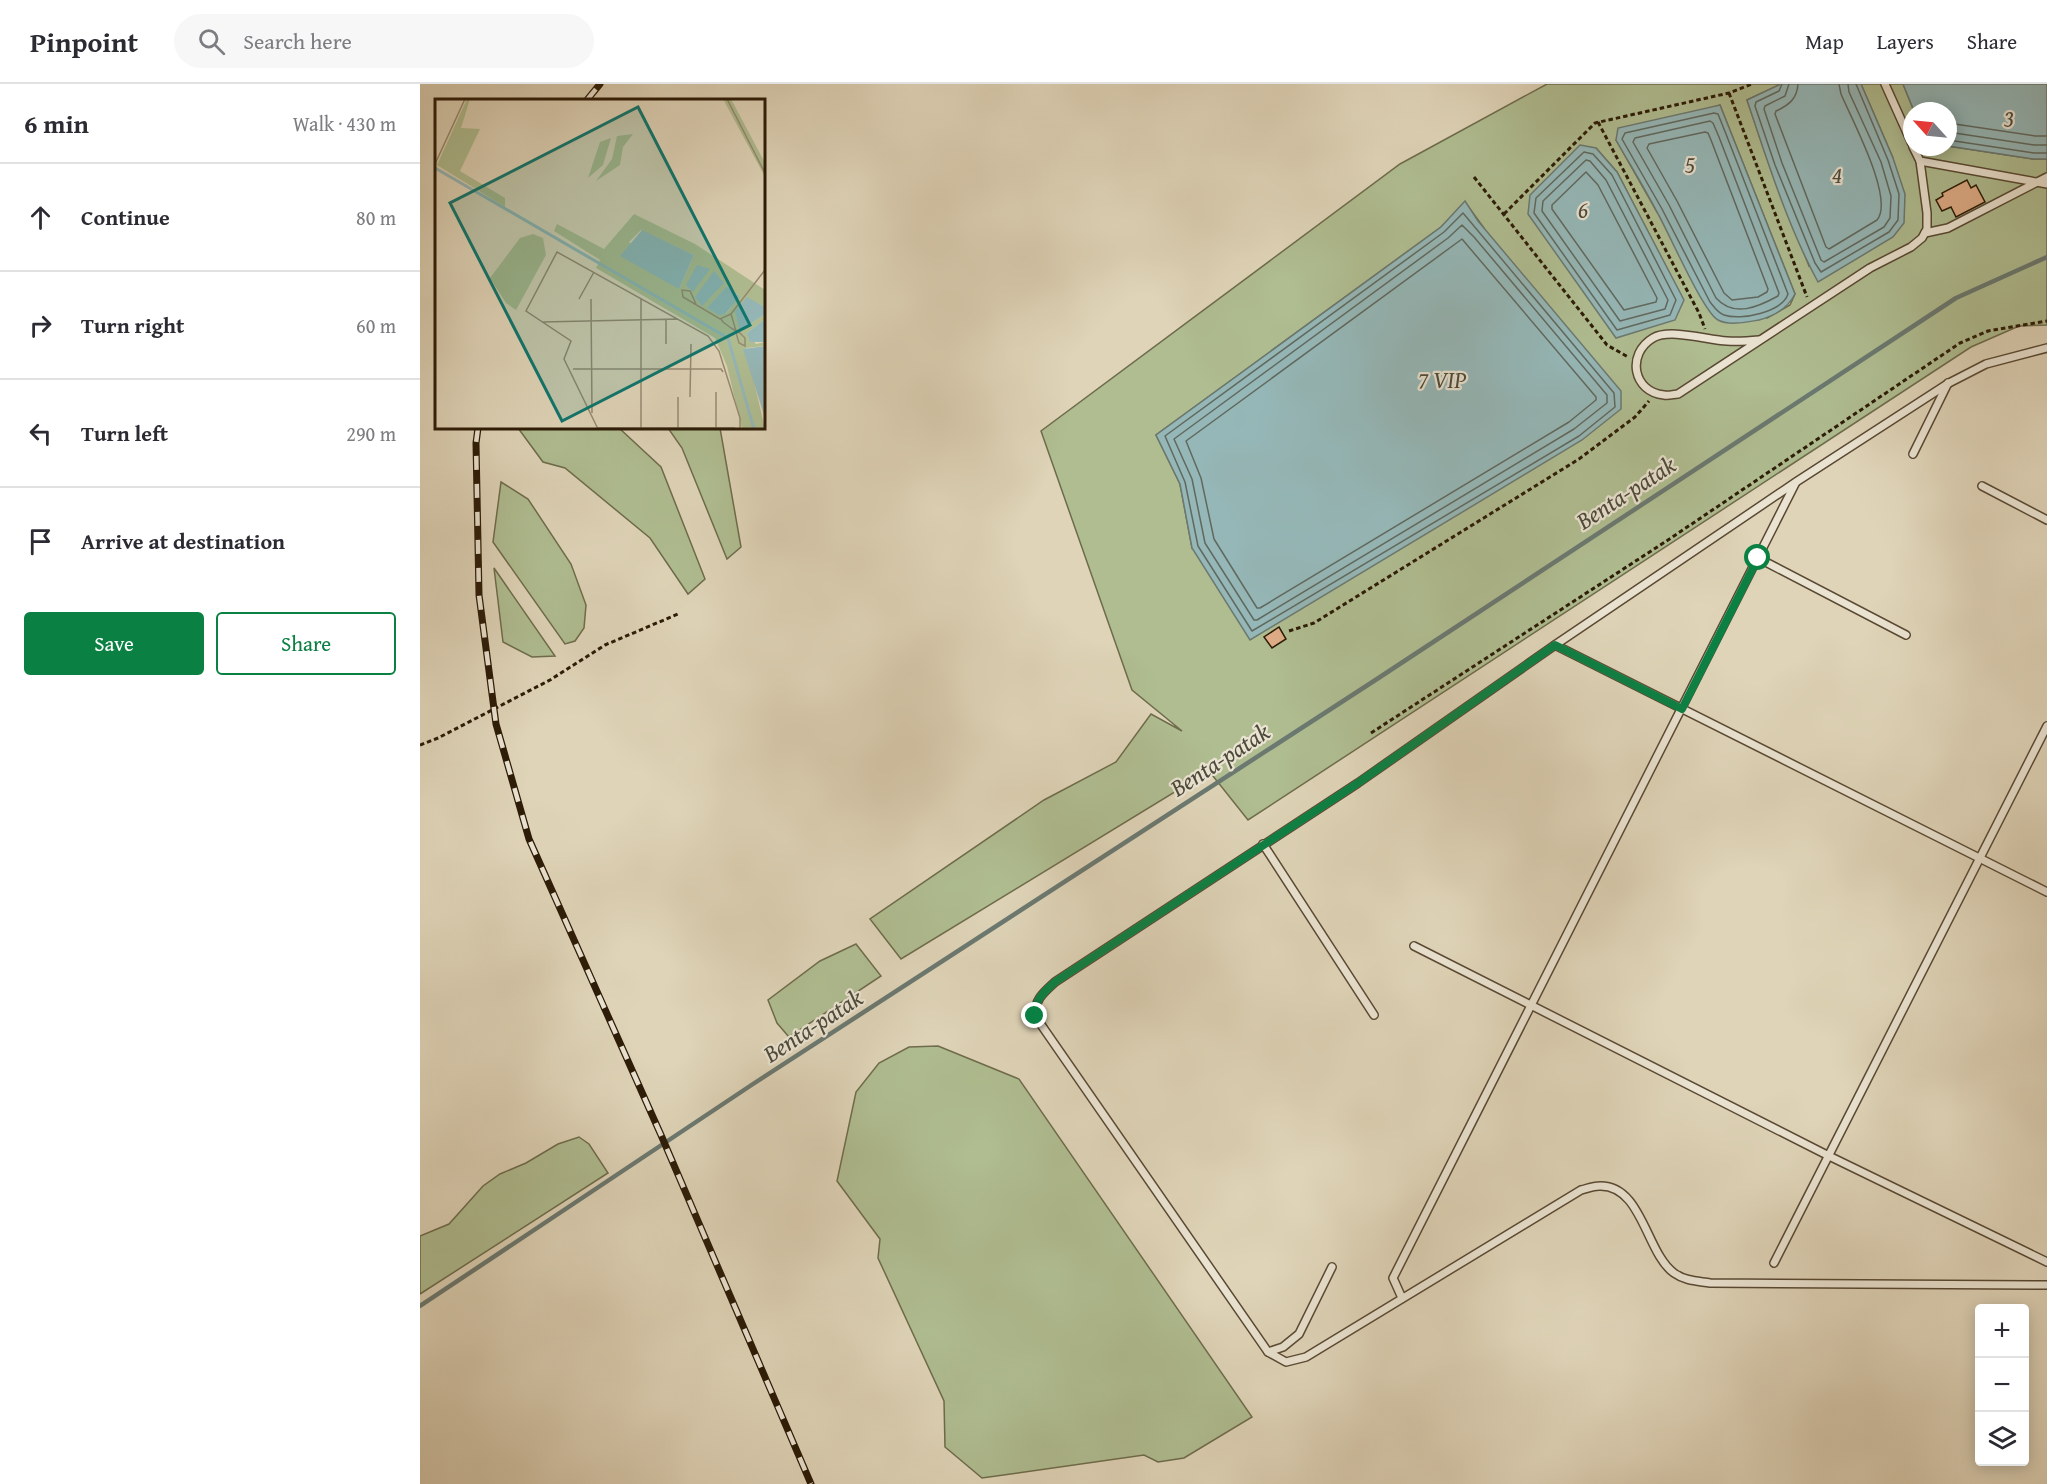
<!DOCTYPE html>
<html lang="en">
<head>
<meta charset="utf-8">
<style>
	body { margin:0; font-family:"Gentium Book Plus",serif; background:#f7f7f7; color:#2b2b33 }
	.controls { position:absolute; right:18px; bottom:18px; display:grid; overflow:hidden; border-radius:6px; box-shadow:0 3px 15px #0003 }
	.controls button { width:54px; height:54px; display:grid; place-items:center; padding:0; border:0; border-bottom:2px solid #e1e1e2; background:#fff; color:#2b2b33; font:30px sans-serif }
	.compass { position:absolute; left:1483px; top:18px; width:54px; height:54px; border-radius:50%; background:#fff; box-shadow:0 3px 15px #0003; rotate:297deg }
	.stop { position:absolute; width:18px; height:18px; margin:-14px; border:4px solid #0b8043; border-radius:50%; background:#fff }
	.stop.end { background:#0b8043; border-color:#fff; box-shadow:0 2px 6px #0008 }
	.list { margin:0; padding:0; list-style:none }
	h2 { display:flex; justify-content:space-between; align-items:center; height:78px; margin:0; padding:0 24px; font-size:26px }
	h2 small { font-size:20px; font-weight:400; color:#7c7c81 }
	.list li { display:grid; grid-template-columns:39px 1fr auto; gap:18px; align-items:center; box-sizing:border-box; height:108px; padding:0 24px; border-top:2px solid #e1e1e2 }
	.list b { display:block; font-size:22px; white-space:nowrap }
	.list em { font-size:20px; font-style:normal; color:#7c7c81 }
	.actions { display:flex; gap:12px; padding:18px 24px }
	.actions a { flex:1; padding:14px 0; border:2px solid #0b8043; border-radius:6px; text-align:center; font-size:21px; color:#0b8043 }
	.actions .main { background:#0b8043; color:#fff }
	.icon { flex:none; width:33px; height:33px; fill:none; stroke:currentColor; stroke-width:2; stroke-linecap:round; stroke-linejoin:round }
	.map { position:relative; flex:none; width:1627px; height:1400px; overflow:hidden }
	header { display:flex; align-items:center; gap:36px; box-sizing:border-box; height:84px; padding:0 30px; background:#fff; border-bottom:2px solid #e1e1e2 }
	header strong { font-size:28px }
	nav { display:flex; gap:33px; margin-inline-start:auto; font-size:21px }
	.search { width:420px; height:54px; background:#f7f7f7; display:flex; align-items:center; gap:15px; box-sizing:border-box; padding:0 21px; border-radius:33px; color:#7c7c81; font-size:22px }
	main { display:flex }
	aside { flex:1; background:#fff }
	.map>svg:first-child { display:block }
	.green { fill:#afbd91; stroke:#6e6c4c; stroke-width:1.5; fill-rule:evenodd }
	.water { fill:#95b7b7; stroke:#6b7971; stroke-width:1.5 }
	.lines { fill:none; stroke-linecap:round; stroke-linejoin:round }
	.shore { stroke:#60695f; stroke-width:1.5 }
	.stream { stroke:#6b7971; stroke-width:4.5 }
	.building { fill:#dfad87; stroke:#2c1b07; stroke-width:1.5 }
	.lane-casing { stroke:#594933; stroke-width:10 }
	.path { stroke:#2c1b07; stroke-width:3; stroke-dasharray:4.5 3; stroke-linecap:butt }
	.lane { stroke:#eae3d1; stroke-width:7 }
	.rail-casing { stroke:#2c1b07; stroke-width:7 }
	.rail { stroke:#eae3d1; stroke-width:4.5; stroke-dasharray:14; stroke-linecap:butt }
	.route { stroke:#0b8043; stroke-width:8 }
	.labels { text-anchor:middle; stroke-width:4.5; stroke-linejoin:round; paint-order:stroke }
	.water-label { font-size:24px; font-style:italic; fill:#4c4a3c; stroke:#eae3d1 }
	.inset-river { fill:none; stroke:#95b7b7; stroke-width:3 }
	.inset-road { fill:none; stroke:#978a71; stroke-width:1.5 }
	.view { fill:#0f766e; fill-opacity:0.15; stroke:#0f766e; stroke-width:3 }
	.inset-edge { fill:none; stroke:#2c1b07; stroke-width:3 }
</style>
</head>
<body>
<header>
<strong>Pinpoint</strong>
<div class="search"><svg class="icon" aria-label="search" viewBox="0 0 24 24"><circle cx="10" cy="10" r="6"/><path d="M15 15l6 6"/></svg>Search here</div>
<nav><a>Map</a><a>Layers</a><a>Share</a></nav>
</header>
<main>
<aside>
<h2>6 min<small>Walk · 430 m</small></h2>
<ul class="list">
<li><svg class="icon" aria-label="ahead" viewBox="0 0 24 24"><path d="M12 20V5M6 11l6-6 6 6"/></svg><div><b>Continue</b></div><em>80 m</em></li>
<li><svg class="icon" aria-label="right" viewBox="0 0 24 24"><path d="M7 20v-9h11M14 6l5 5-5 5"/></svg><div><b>Turn right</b></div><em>60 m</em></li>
<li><svg class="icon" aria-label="left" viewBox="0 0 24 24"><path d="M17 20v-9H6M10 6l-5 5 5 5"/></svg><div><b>Turn left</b></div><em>290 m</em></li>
<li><svg class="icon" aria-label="arrive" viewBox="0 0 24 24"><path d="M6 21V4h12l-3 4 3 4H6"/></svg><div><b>Arrive at destination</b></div></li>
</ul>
<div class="actions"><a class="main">Save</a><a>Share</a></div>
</aside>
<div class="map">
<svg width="1627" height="1400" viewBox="0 0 1627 1400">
	<rect width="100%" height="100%" fill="#dfd4b8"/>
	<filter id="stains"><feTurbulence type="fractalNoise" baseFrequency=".00333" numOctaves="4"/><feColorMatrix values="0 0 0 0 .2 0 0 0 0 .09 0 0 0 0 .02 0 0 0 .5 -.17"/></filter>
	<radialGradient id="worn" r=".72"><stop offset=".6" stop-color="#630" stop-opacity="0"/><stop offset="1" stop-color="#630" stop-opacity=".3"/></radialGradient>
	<!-- green -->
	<g class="green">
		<path d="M 1127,0 L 1361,0 L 1327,16 L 1350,83 L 1389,182 L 1473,74 L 1441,0 L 1483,0 L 1494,27 L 1492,27 L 1492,63 L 1528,62 L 1613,75 L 1627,75 L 1627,241 L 1599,242 L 1551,263 L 828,736 L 789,687 L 481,875 L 450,835 L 624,716 L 696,678 L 731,630 L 762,647 L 712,606 L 621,347 L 980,80 ZM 1300,21 L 1375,210 L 1370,221 L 1347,234 L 1237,128 L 1196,56 ZM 1176,64 L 1197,88 L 1263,216 ZM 1045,118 L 1064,144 L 772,464 L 760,400 L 736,351 L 1021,143 Z"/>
		<polygon points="98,344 199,344 241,383 285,495 268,510 230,454 145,384 123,378"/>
		<polygon points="248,344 300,344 321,463 307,475 262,364"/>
		<polygon points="81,398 108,415 151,480 166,521 164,544 155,557 145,560 73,458"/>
		<polygon points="74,484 135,572 112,573 83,558"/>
		<polygon points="436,860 461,892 369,953 357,939 348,916 400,877"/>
		<polygon points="518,962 599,995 832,1333 764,1374 738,1378 724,1371 562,1394 525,1363 524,1317 458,1174 460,1155 417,1097 436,1008 459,979 489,963"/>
		<polygon points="159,1053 169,1060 188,1089 0,1210 0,1152 29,1140 63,1102 80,1090 106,1079 138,1060"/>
	</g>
	<!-- water -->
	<g class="water">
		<path d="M 1361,0 L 1441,0 L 1473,74 L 1485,110 L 1484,139 L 1473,153 L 1398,198 C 1368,143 1347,76 1327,16 Z"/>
		<polygon points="1483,0 1627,0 1627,75 1613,75 1528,62 1528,27 1494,27"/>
		<path d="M 1300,21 L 1375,210 C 1368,224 1354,232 1339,236 C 1327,238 1309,242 1298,236 C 1283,228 1248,147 1237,128 C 1224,103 1209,79 1196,56 L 1198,44 Z"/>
		<polygon points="1160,61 1176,64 1197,88 1264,216 1255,236 1196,254 1108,130 1110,111"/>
		<polygon points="1045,117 1058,137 1201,307 1201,325 1162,356 830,556 772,464 760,400 736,351 1021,143"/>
	</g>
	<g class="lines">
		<!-- shore -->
		<g class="shore">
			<polyline points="1362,0 1359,7 1336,18 1335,22 1355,81 1395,179 1401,188 1469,148 1478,136 1479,110 1468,76 1436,0"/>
			<polyline points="1369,0 1365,12 1345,22 1344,25 1362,79 1401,176 1404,178 1464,143 1470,134 1471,112 1461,78 1429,8 1428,0"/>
			<path d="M 1378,0 C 1377,15 1369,21 1356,27 L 1355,30 L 1406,163 L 1409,165 L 1457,136 C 1475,115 1431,34 1421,10 L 1419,0"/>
			<path d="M 1294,29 L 1298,30 L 1306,50 L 1368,210 C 1362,228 1321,237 1304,231 C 1298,229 1294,223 1290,218 L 1242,125 L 1202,55 L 1205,49 Z"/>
			<path d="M 1290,37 L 1293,39 L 1299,53 L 1359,209 L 1358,212 C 1338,223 1314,234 1296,214 L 1249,121 L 1213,58 L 1215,54 Z"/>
			<polyline points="1528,39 1615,52 1627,52"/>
			<polygon points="1285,48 1288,49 1291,56 1348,205 1347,208 1338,213 1312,216 1304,209 1257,117 1227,64 1229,60"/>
			<polyline points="1528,48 1614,61 1627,61"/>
			<polyline points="1528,56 1614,69 1627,69"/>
			<polygon points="1164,68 1173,70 1192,91 1256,216 1250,231 1197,246 1114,129 1116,114"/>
			<polygon points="1166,76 1170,77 1186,96 1248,216 1245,225 1200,237 1122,127 1123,117"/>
			<polygon points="1166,88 1178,101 1237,214 1236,218 1204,226 1132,125 1132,121"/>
			<polygon points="1043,129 1194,309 1195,323 1159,352 832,547 778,462 765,398 745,352 1024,148"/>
			<polygon points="1042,141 1054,153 1187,311 1187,319 1154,345 837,536 834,536 785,459 772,395 754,355 1028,154"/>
			<polygon points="1042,155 1176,313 1176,316 1149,338 840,524 837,524 794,455 781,394 766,357"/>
		</g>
		<!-- stream -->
		<polyline class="stream" points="0,1222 333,1000 957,595 1536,214 1627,173"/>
	</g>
	<!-- building -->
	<g class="building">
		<polygon points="1547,96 1551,104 1556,101 1565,118 1536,133 1531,123 1522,127 1516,116 1523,112 1522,109"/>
		<polygon points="859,543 866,555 852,564 844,553"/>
	</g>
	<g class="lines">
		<!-- lane casing -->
		<g class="lane-casing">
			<g id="lane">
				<polyline points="1465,0 1492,60"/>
				<polyline points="1493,63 1500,77 1627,100"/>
				<polyline points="1505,149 1528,144 1627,93"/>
				<path d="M 1339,256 C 1329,257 1318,258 1307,257 C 1287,256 1250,244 1233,254 C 1206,270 1213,308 1244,311 C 1249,312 1254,310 1258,310 L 1450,184 L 1491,163 L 1502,154 L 1507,145 L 1507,129 L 1500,77"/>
				<path d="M 1627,264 L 1566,280 L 1529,299 L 1376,398 L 1135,561 L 938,699 L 635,898 C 623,909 615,915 615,932 L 848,1268 L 866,1278 L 886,1273 L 1161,1106 C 1166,1105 1173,1102 1179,1102 C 1222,1100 1226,1169 1254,1189 C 1265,1197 1278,1197 1290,1199 L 1627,1201"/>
				<polyline points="1493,370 1528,299"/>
				<polyline points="1562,402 1627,436"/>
				<polyline points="1338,474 1486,551"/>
				<polyline points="1135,561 1627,808"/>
				<polyline points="843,760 954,931"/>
				<polyline points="994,862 1409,1072 1627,1178"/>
				<polyline points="1354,1179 1627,642"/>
				<polyline points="982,1214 973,1194 1375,400"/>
				<polyline points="848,1268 863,1263 879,1250 912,1183"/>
			</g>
		</g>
		<!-- path -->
		<g class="path">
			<polyline points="1309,9 1387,213"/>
			<polyline points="1178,38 1279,229 1285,245"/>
			<polyline points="1054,93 1187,261 1208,273"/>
			<polyline points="1084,130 1175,39 1309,9 1332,0"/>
			<polyline points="869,547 894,539 1159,375 1215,333 1229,317"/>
			<polyline points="951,649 1248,456 1540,259 1568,247 1627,237"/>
			<polyline points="0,661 18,654 130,596 185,561 258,530"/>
		</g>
		<!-- lane -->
		<use href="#lane" class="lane"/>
		<!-- rail casing -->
		<g class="rail-casing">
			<g id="rail">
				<polyline points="167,16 180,0"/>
				<polyline points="58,344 56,359 59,511 74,625 76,640 109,755 241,1051 391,1400"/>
			</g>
		</g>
		<!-- rail -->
		<use href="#rail" class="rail"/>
	</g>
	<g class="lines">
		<!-- route -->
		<path class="route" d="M 615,932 C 615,915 623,909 635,898 L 938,699 L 1135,561 L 1262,625 L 1338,474"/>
	</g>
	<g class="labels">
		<!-- water labels -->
		<g class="water-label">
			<text x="1589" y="43">3</text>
			<text x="1270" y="89">5</text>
			<text x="1417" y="99">4</text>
			<text x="1163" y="134">6</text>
			<text x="1022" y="304">7 VIP</text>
			<text transform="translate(1206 409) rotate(-33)" y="8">Benta-patak</text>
			<text transform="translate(800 676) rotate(-33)" y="8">Benta-patak</text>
			<text transform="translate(393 942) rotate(-33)" y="8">Benta-patak</text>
		</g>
	</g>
	<!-- overview -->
	<g transform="translate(15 15)">
		<rect width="330" height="330" fill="#dfd4b8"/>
		<path d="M 32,0 L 35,0 L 26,29 L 45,30 L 25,72 L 70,99 L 70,108 L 2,66 ZM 288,0 L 296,0 L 330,64 L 330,94 L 329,76 ZM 198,35 L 188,48 L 185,66 L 161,82 L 177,60 L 182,37 ZM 176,39 L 168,66 L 153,79 L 165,43 ZM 199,115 L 260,145 L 330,191 L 330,208 L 312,199 L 305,232 L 330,215 L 330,220 L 312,234 L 321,245 L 330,243 L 330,247 L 311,249 L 330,330 L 307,330 L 292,267 L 280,239 L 161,169 L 165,161 L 119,132 L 122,125 L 169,150 ZM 206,131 L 259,156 L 244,190 L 194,143 ZM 292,187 L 304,198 L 294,211 L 290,215 L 273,209 ZM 98,135 L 108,139 L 111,156 L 81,211 L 71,204 L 55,179 L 85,139 Z" fill="#afbd91" fill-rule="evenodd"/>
		<path d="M 207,131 L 259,156 L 244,190 L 185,157 ZM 262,166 L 275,170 L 258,193 L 251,186 ZM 279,172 L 289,184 L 267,207 L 260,198 ZM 292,187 L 305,198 L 290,215 L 284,216 L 272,209 ZM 312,198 L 330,208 L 330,215 L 305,232 L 300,212 ZM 330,220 L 330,243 L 315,243 L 312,234 ZM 330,247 L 330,319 L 308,250 Z" fill="#95b7b7"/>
		<path class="inset-river" d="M 0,69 L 293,239 L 319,330"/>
		<path class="inset-road" d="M 292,0 L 330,74M 0,65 L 30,0M 206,199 L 206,330M 144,200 L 159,173M 156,200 L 157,314M 261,205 L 255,192 L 247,191 L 248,198 L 285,220 L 296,215M 286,220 L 288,223 L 296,229 L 301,232 L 305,234 L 310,239 L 310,247 L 304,244 L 302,237 L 301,232 L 296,215 L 330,171M 107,223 L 243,220M 231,245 L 231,220M 138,270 L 286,270 L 288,273M 255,298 L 256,245M 163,329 L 300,329M 281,329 L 281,293M 163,330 L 129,260 L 136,242 L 91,212 L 122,153 L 273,237 L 284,252 L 305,319 L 305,330M 243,330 L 243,298"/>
		<path class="view" d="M 203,8 L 315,226 L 127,322 L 15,104 Z"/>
		<rect width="330" height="330" class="inset-edge"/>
	</g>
	<rect width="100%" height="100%" filter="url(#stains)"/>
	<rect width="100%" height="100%" fill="url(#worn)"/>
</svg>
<div class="controls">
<button>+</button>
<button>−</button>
<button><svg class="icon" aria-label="layers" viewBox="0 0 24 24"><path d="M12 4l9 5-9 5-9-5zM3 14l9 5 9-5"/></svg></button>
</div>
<svg class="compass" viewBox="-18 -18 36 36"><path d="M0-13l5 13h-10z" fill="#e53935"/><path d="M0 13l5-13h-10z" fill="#7c7c81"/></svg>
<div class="stop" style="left:1338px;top:474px"></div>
<div class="stop end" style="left:615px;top:932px"></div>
</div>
</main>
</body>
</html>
